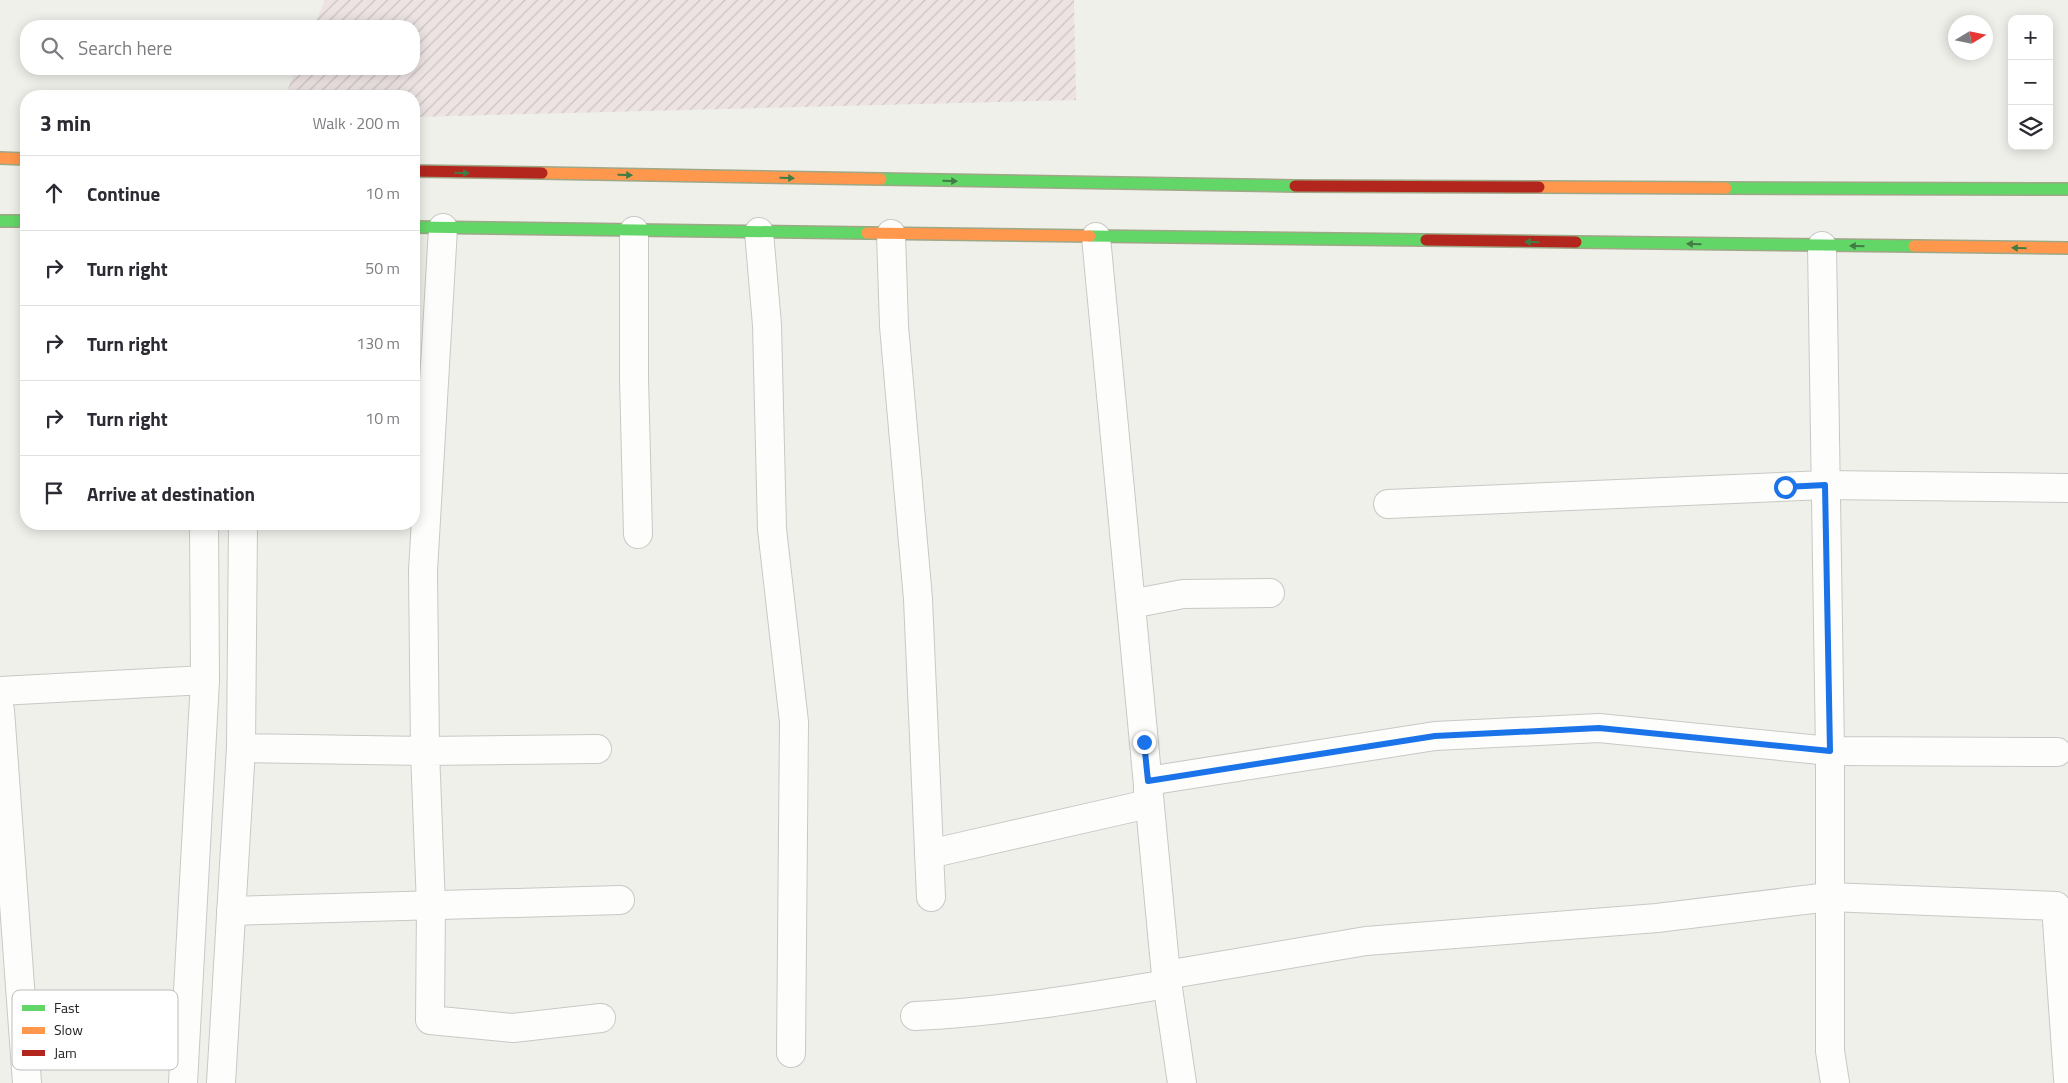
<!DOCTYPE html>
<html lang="en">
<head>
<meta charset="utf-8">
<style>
	body { margin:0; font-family:"Titillium Web",sans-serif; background:#f2f2f3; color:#2b2b33 }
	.controls { position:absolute; right:15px; top:15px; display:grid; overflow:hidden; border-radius:10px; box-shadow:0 2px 12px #0003 }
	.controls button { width:45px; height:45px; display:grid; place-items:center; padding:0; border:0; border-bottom:1px solid #e1e1e2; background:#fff; color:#2b2b33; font:25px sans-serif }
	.compass { position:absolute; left:1948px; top:15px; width:45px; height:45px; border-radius:50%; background:#fff; box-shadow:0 2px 12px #0003; rotate:80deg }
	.stop { position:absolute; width:15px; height:15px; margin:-11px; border:4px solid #1a73e8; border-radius:50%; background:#fff }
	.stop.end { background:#1a73e8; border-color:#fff; box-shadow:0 1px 5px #0008 }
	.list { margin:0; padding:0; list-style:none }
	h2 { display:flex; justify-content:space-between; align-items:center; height:65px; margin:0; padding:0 20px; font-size:21px }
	h2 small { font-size:16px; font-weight:400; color:#7c7c81 }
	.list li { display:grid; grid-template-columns:32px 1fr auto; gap:15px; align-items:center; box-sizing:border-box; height:75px; padding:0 20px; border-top:1px solid #e1e1e2 }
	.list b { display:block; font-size:19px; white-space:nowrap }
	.list em { font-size:16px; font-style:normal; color:#7c7c81 }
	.icon { flex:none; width:28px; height:28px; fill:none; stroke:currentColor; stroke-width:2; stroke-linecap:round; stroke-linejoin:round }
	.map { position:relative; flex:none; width:2068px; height:1083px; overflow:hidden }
	.search { position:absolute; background:#fff; box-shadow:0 2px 12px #0003; left:20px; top:20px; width:400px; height:55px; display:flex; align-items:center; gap:12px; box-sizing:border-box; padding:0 18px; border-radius:20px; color:#7c7c81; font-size:19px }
	.panel { position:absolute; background:#fff; box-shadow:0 2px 12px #0003; left:20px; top:90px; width:400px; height:440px; border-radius:20px }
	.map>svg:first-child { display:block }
	.industrial { fill:url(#industrial-furrows) }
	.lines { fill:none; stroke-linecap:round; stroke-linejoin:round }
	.street-casing { stroke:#c8c9c6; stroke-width:30 }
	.fast-casing { stroke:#9ea786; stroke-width:14 }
	.slow-casing { stroke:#9ea786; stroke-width:14 }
	.jam-casing { stroke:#9ea786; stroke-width:14 }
	.street { stroke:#fdfdfc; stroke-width:28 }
	.fast { stroke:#63d668; stroke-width:11 }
	.slow { stroke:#ff974d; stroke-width:11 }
	.jam { stroke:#b3261e; stroke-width:11 }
	.oneway { fill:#427c45 }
	.route { stroke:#1a73e8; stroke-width:6 }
	.key { fill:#fff; stroke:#bdbdbd; stroke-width:1 }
	.key-label { font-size:14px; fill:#222 }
</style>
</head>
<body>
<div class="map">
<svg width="2068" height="1083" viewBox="0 0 2068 1083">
	<defs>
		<pattern id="industrial-furrows" width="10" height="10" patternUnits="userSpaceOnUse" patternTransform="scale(1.25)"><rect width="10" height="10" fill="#ede3e3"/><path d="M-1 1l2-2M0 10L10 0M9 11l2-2" fill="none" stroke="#cbc2c2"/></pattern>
	</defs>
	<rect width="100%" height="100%" fill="#eff0ea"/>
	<!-- industrial -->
	<polygon class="industrial" points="325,0 1074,0 1076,100 414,117 414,96 285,96 296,69 414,69 414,26 314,26"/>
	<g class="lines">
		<!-- street casing -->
		<g class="street-casing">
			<g id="street">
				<polyline points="634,231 634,379 638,534"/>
				<polyline points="759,232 767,325 772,529 794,722 791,1053"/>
				<polyline points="891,234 894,326 918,599 931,897"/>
				<polyline points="1096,237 1166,975 1182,1083"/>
				<polyline points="1822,246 1830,751 1830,1051 1835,1083"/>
				<polyline points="1388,504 1825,485 2068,488"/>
				<polyline points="243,524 241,748 425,751 423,571 443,228"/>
				<polyline points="1131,604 1183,594 1270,593"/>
				<polyline points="0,691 205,680"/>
				<polyline points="0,710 27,1083"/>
				<polyline points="597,749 425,751 431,906 430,1020 513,1028 601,1018"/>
				<polyline points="929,854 1148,804 1148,781 1435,736 1599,728 1830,751 2057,752"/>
				<polyline points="231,911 620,900"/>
				<polyline points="1166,975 1366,941 1657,918 1829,897 2056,906 2068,1079"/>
				<path d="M 915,1016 C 1000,1012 1084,998 1167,984"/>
				<polyline points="183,1083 205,680 204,524"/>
				<polyline points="221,1083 241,748"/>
			</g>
		</g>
		<!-- fast casing -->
		<g class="fast-casing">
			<g id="fast">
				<polyline points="881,179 1295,186"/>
				<polyline points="1726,188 2068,189"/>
				<polyline points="0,221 26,221"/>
				<polyline points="414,227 867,233"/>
				<polyline points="1090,236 1426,240"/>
				<polyline points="1576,242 1914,246"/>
			</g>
		</g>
		<!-- slow casing -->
		<g class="slow-casing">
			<g id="slow">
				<polyline points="0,158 26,159"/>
				<polyline points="542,173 881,179"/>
				<polyline points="1539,187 1726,188"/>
				<polyline points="867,233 1090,236"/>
				<polyline points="1914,246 2068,248"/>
			</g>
		</g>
		<!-- jam casing -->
		<g class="jam-casing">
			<g id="jam">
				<polyline points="414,171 542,173"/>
				<polyline points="1295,186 1539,187"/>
				<polyline points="1426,240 1576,242"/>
			</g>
		</g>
		<!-- street -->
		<use href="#street" class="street"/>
		<!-- fast -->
		<use href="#fast" class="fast"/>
		<!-- slow -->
		<use href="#slow" class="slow"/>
		<!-- jam -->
		<use href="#jam" class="jam"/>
	</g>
	<!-- one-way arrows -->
	<defs><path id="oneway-solid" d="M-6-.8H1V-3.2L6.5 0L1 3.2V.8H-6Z" transform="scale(1.25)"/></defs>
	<g class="oneway">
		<use href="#oneway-solid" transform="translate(462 173) rotate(1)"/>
		<use href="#oneway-solid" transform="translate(625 175) rotate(1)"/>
		<use href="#oneway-solid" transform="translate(787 178) rotate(1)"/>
		<use href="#oneway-solid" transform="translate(950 181) rotate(1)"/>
		<use href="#oneway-solid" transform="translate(1532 242) rotate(-179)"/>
		<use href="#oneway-solid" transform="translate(1694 244) rotate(-179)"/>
		<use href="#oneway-solid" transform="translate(1857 246) rotate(-179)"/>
		<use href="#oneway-solid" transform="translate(2019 248) rotate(-179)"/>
	</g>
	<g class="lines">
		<!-- route -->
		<polyline class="route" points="1144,742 1148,781 1435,736 1599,728 1830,751 1825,485 1785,487"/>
	</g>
	<!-- legend -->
	<rect x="12" y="990" width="166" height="80" rx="8" class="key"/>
	<rect x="22" y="1005" width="23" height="6" fill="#63d668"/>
	<rect x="22" y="1027" width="23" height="7" fill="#ff974d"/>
	<rect x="22" y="1050" width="23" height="6" fill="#b3261e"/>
	<g class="key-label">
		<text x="54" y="1013">Fast</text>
		<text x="54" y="1035">Slow</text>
		<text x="54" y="1058">Jam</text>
	</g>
</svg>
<div class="controls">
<button>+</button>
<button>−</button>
<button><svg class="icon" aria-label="layers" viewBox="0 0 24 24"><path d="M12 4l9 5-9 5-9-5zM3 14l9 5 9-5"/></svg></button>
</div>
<svg class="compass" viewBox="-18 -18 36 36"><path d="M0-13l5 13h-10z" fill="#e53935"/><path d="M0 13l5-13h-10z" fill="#7c7c81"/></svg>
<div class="stop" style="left:1785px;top:487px"></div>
<div class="stop end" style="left:1144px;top:742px"></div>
<div class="search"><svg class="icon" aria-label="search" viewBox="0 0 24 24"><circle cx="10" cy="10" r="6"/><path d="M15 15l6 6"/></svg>Search here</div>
<section class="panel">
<h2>3 min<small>Walk · 200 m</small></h2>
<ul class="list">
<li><svg class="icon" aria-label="ahead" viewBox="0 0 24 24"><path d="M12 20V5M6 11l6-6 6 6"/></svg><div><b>Continue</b></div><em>10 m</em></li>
<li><svg class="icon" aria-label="right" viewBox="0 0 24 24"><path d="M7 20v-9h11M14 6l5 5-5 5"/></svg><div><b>Turn right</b></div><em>50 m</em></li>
<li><svg class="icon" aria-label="right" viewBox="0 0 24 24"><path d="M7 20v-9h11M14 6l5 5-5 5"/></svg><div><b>Turn right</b></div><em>130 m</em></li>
<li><svg class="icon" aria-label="right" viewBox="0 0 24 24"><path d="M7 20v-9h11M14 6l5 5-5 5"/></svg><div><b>Turn right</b></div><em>10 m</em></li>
<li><svg class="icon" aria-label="arrive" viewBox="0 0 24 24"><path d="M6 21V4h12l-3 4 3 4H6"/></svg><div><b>Arrive at destination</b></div></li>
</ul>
</section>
</div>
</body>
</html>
